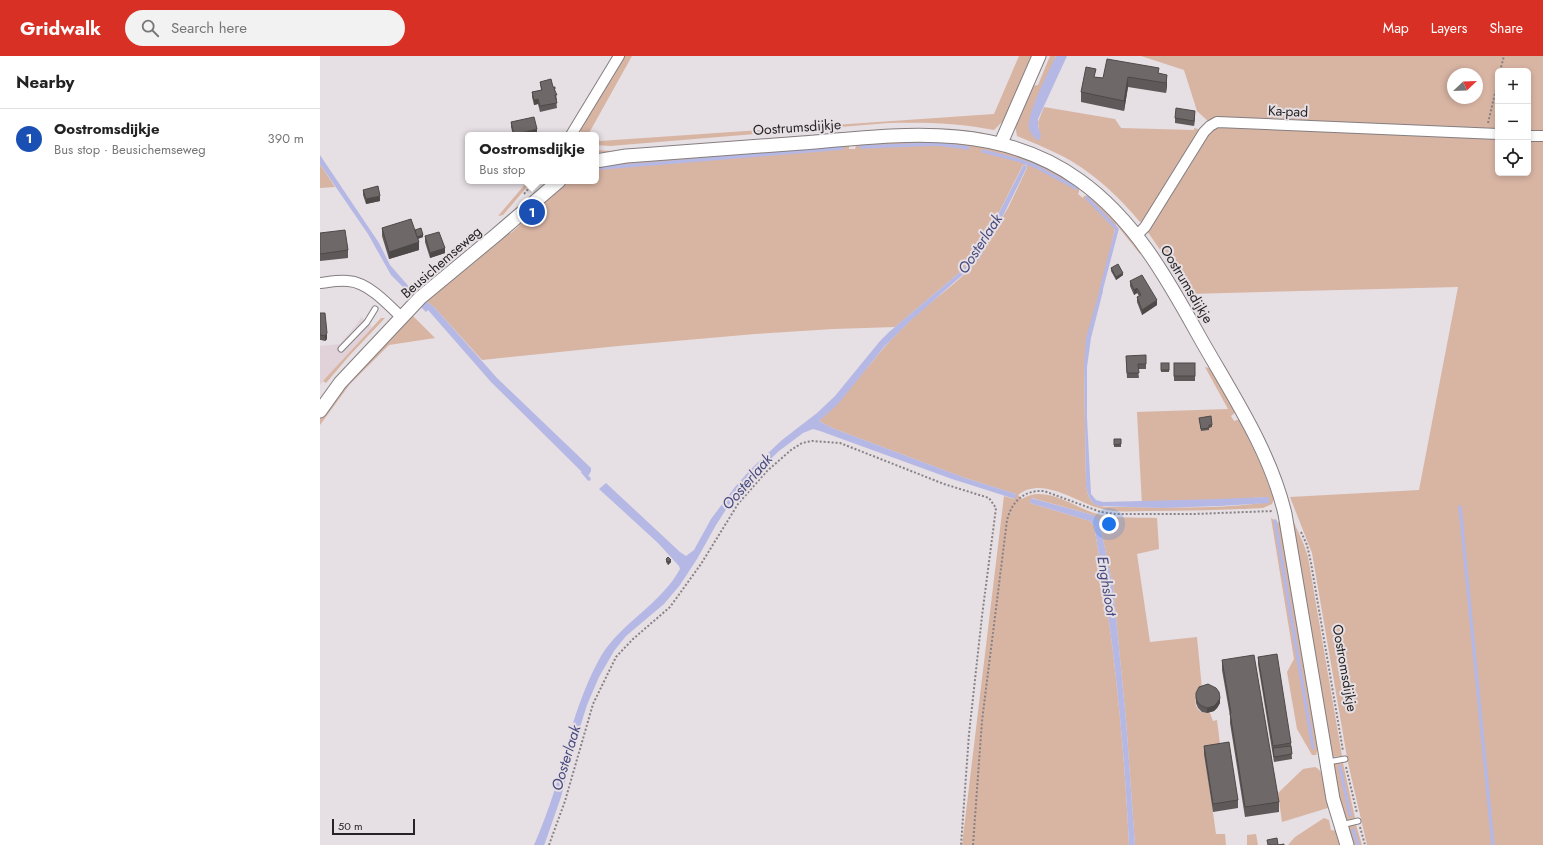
<!DOCTYPE html>
<html lang="en">
<head>
<meta charset="utf-8">
<style>
	body { margin:0; font-family:Jost,sans-serif; background:#f2f2f2; color:#222 }
	.controls { position:absolute; right:12px; top:12px; display:grid; overflow:hidden; border-radius:6px; box-shadow:0 2px 6px #0003 }
	.controls button { width:36px; height:36px; display:grid; place-items:center; padding:0; border:0; border-bottom:1px solid #e0e0e0; background:#fff; color:#222; font:20px sans-serif }
	.compass { position:absolute; left:1127px; top:12px; width:36px; height:36px; border-radius:50%; background:#fff; box-shadow:0 2px 6px #0003; rotate:67deg }
	.scale { position:absolute; left:12px; bottom:10px; width:83px; box-sizing:border-box; padding-left:4px; border:2px solid #262425; border-top:0; font-size:11px; line-height:14px; white-space:nowrap; color:#262425; -webkit-text-stroke:3px #e6dfe3; paint-order:stroke }
	.you { position:absolute; left:789px; top:468px; width:14px; height:14px; margin:-10px; border:3px solid #fff; border-radius:50%; background:#1a73e8; box-shadow:0 0 0 6px #1a73e833 }
	.badge { display:grid; place-items:center; width:26px; height:26px; border-radius:50%; background:#d93025; color:#fff; font-size:13px; font-weight:700 }
	.pin { position:absolute; translate:-50% -50%; border:2px solid #fff; box-shadow:0 1px 4px #0006 }
	.popup { position:absolute; left:145px; top:76px; width:134px; height:52px; box-sizing:border-box; display:grid; place-content:center; border-radius:6px; background:#fff; filter:drop-shadow(0 1px 3px #0005); font-size:13px; white-space:nowrap; color:#767676 }
	.popup b { font-size:15px; color:#222 }
	.popup::after { content:''; position:absolute; left:50%; top:100%; margin-left:-8px; border:8px solid transparent; border-top-color:#fff }
	.list { margin:0; padding:0; list-style:none }
	h2 { display:flex; justify-content:space-between; align-items:center; height:52px; margin:0; padding:0 16px; font-size:17px }
	h2 small { font-size:13px; font-weight:400; color:#767676 }
	.list li { display:grid; grid-template-columns:26px 1fr auto; gap:12px; align-items:center; box-sizing:border-box; height:60px; padding:0 16px; border-top:1px solid #e0e0e0 }
	.list b { display:block; font-size:15px; white-space:nowrap }
	.list p { margin:0; font-size:13px; white-space:nowrap; color:#767676 }
	.list em { font-size:13px; font-style:normal; color:#767676 }
	.icon { flex:none; width:22px; height:22px; fill:none; stroke:currentColor; stroke-width:2; stroke-linecap:round; stroke-linejoin:round }
	.map { position:relative; flex:none; width:1223px; height:789px; overflow:hidden }
	header { display:flex; align-items:center; gap:24px; box-sizing:border-box; height:56px; padding:0 20px; background:#d93025; color:#fff }
	header strong { font-size:19px }
	nav { display:flex; gap:22px; margin-inline-start:auto; font-size:14px }
	.search { width:280px; height:36px; background:#f2f2f2; display:flex; align-items:center; gap:10px; box-sizing:border-box; padding:0 14px; border-radius:22px; color:#767676; font-size:15px }
	main { display:flex }
	aside { flex:1; background:#fff }
	.map>svg:first-child { display:block }
	.built { fill:#e1d2da }
	.green { fill:#d8b4a3; fill-rule:evenodd }
	.water { fill:#b5b8e4 }
	.lines { fill:none; stroke-linecap:round; stroke-linejoin:round }
	.stream { stroke:#b5b8e4; stroke-width:3.5 }
	.service-casing { stroke:#847e81; stroke-width:7 }
	.minor-casing { stroke:#847e81; stroke-width:12 }
	.tertiary-casing { stroke:#847e81; stroke-width:15 }
	.path { stroke:#878285; stroke-width:2; stroke-dasharray:2 2; stroke-linecap:butt }
	.service { stroke:#fff; stroke-width:5 }
	.minor { stroke:#fff; stroke-width:10 }
	.tertiary { stroke:#fff; stroke-width:13 }
	.wall { fill:#5f5959 }
	.shaded-wall { fill:#4e4949 }
	.building { fill:#6f6868; stroke:#4e4949 }
	.labels { text-anchor:middle; stroke-width:4; stroke-linejoin:round; paint-order:stroke }
	.street-label { font-size:14px; fill:#262425; stroke:#e6dfe3 }
	.water-label { font-size:15px; font-style:italic; fill:#484a81; stroke:#e6dfe3 }
</style>
</head>
<body>
<header>
<strong>Gridwalk</strong>
<div class="search"><svg class="icon" aria-label="search" viewBox="0 0 24 24"><circle cx="10" cy="10" r="6"/><path d="M15 15l6 6"/></svg>Search here</div>
<nav><a>Map</a><a>Layers</a><a>Share</a></nav>
</header>
<main>
<aside>
<h2>Nearby<small></small></h2>
<ul class="list">
<li><span class="badge" style="background:#1a4fb4">1</span><div><b>Oostromsdijkje</b><p>Bus stop · Beusichemseweg</p></div><em>390 m</em></li>
</ul>
</aside>
<div class="map">
<svg width="1223" height="789" viewBox="0 0 1223 789">
	<rect width="100%" height="100%" fill="#e6dfe3"/>
	<!-- built -->
	<polygon class="built" points="41,261 52,271 0,329 0,290 20,288 37,268"/>
	<!-- green -->
	<g class="green">
		<polygon points="303,0 312,0 269,77 271,79 261,79 261,73"/>
		<path d="M 699,0 L 712,0 L 683,65 L 674,74 C 639,67 604,66 568,67 L 290,90 L 276,89 L 276,82 L 280,85 L 674,58 Z"/>
		<path d="M 730,0 L 736,0 L 710,63 L 709,73 L 720,82 L 718,66 L 724,51 L 795,63 L 801,72 L 874,74 L 874,72 L 881,74 L 823,166 L 820,166 C 801,143 779,122 753,106 C 736,96 716,88 697,80 L 695,69 L 711,30 L 718,29 Z"/>
		<path d="M 821,0 L 1223,0 L 1223,77 L 1208,77 L 1208,15 L 1178,15 L 1178,75 L 993,67 C 972,61 952,62 931,65 C 917,66 903,66 889,66 L 877,55 L 864,14 ZM 1133,18 L 1157,18 L 1157,42 L 1133,42 Z"/>
		<polygon points="898,70 1178,82 1178,117 1208,117 1208,83 1223,83 1223,789 1047,789 1028,707 992,497 970,441 1099,434 1138,231 868,238 855,215 827,175 886,79"/>
		<polygon points="605,72 645,74 664,77 660,78 624,74 586,73 276,97 276,94 292,95 568,73"/>
		<path d="M 589,84 C 607,85 626,84 644,87 C 685,93 725,107 759,130 L 759,136 L 758,138 L 763,142 L 764,140 L 771,139 L 788,155 L 822,195 L 820,198 L 796,168 L 784,223 L 780,234 L 764,311 L 766,430 C 769,443 770,449 785,451 C 838,451 898,454 949,446 L 948,441 L 947,441 L 822,449 L 817,356 L 908,353 L 885,311 L 893,313 L 916,356 L 911,360 L 914,365 L 920,363 L 938,400 L 954,443 L 952,448 L 943,452 C 905,454 866,455 827,455 C 811,455 794,457 779,452 C 754,445 722,420 698,439 L 702,443 C 726,427 757,454 781,459 C 799,463 819,461 837,462 L 839,493 L 817,498 L 830,586 L 877,581 L 882,633 C 872,643 873,658 890,657 L 893,665 L 897,664 L 901,696 L 885,700 L 896,778 L 905,778 L 906,789 L 815,789 L 806,664 L 793,530 L 782,479 L 773,459 L 712,442 L 710,447 L 770,465 L 774,470 C 793,575 804,682 809,789 L 642,789 L 684,440 L 694,443 L 696,438 L 645,422 L 512,372 L 499,365 C 519,347 535,326 552,306 C 567,287 585,269 603,253 C 616,242 661,209 663,193 L 688,152 L 707,112 L 706,108 L 703,109 L 668,178 L 649,207 L 639,217 L 575,271 L 513,273 L 435,278 L 298,290 L 162,304 L 115,252 L 106,245 L 155,206 L 188,175 L 191,177 L 221,150 L 218,147 L 247,125 L 276,125 L 276,110 L 283,108 L 529,89 L 529,93 L 535,93 L 537,87 Z"/>
		<polygon points="0,108 15,131 0,132"/>
		<polygon points="208,125 212,125 183,159 178,160"/>
		<polygon points="92,259 115,282 69,289 30,328 0,369 0,363 28,326"/>
		<polygon points="61,262 65,262 29,300 6,327 3,325"/>
		<polygon points="968,453 984,489 988,501 1022,700 1013,701 1010,698"/>
		<polygon points="951,462 961,468 998,691 996,699 992,699 977,673 967,616 974,603"/>
		<polygon points="1023,707 1035,762 1028,764 1024,762 1013,712 1015,708"/>
		<path d="M 995,711 C 1006,715 1008,740 1011,751 L 962,766 L 958,737 L 983,713 Z"/>
		<polygon points="1004,762 1009,764 1011,774 1017,775 1021,789 968,789 975,781"/>
		<polygon points="1036,769 1042,789 1032,789 1027,774 1029,770"/>
		<polygon points="936,778 938,789 927,789 927,779"/>
	</g>
	<!-- water -->
	<g class="water">
		<path d="M 736,0 L 747,0 L 718,63 L 718,70 L 721,80 L 718,85 C 714,82 711,78 709,73 C 706,58 729,15 736,0 Z"/>
		<polygon points="0,99 59,187 70,209 91,233 88,236 71,219 48,178 0,108"/>
		<path d="M 704,108 L 707,111 L 678,170 L 663,193 L 663,197 L 654,209 L 589,266 L 564,291 L 518,348 L 499,365 L 512,372 L 645,422 L 696,438 L 695,443 L 632,423 L 500,375 L 493,373 L 483,377 L 459,395 L 432,421 L 409,449 L 396,469 L 377,503 L 360,529 L 344,548 L 306,580 L 294,595 L 279,621 L 267,649 L 256,684 L 241,741 L 225,787 L 224,789 L 214,789 C 226,762 235,734 243,706 C 246,695 248,684 251,673 C 259,648 268,623 281,600 C 302,566 341,548 360,513 L 359,510 L 338,487 L 279,433 L 286,427 L 360,496 L 366,500 L 374,494 L 391,463 L 415,431 L 431,413 L 462,384 L 497,357 L 515,340 L 560,285 L 569,276 L 639,217 L 649,207 L 668,178 Z"/>
		<path d="M 780,233 L 783,235 L 771,282 L 767,311 L 767,362 L 771,438 L 776,444 L 783,446 L 899,443 L 948,441 L 950,447 L 900,450 L 842,452 L 779,450 C 770,448 768,439 766,430 L 764,311 L 766,282 Z"/>
		<polygon points="106,245 115,252 177,322 271,412 271,415 269,419 264,418 171,326 108,254 106,256 101,251"/>
		<path d="M 711,442 L 773,459 L 776,461 L 779,465 L 793,530 L 806,664 L 815,789 L 809,789 C 804,682 793,575 774,470 L 770,465 L 710,447 Z"/>
	</g>
	<g class="lines">
		<!-- stream -->
		<g class="stream">
			<polyline points="541,91 617,88 648,92"/>
			<polyline points="663,95 698,104 715,110 756,132"/>
			<polyline points="281,112 522,92"/>
			<polyline points="767,142 797,173 781,234"/>
			<polyline points="263,416 269,423"/>
			<polyline points="1140,451 1173,789"/>
			<polyline points="955,465 993,692"/>
			<polyline points="1020,711 1030,759"/>
			<polyline points="1033,774 1038,789"/>
		</g>
		<!-- service casing -->
		<g class="service-casing">
			<g id="service">
				<polyline points="21,293 47,266 55,253"/>
				<polyline points="1008,706 1025,703"/>
				<polyline points="1021,769 1038,765"/>
			</g>
		</g>
		<!-- minor casing -->
		<g class="minor-casing">
			<g id="minor">
				<polyline points="251,79 299,0"/>
				<polyline points="1208,80 1223,80"/>
				<polyline points="817,179 825,171 884,76 890,70 897,66 1178,78"/>
				<path d="M 0,227 C 9,226 19,224 28,225 C 48,226 69,249 82,262"/>
			</g>
		</g>
		<!-- tertiary casing -->
		<g class="tertiary-casing">
			<g id="tertiary">
				<polyline points="681,87 719,0"/>
				<path d="M 276,105 L 306,100 C 365,96 424,91 482,87 C 577,79 676,64 759,124 C 814,163 847,222 879,280 C 911,337 950,394 965,458 L 1013,743 L 1027,789"/>
				<polyline points="0,355 20,327 100,242 176,179 239,125"/>
			</g>
		</g>
		<!-- path -->
		<g class="path">
			<polyline points="1180,15 1184,0"/>
			<polyline points="1168,67 1178,25"/>
			<polyline points="204,138 215,125"/>
			<polyline points="981,476 987,489 991,507 1023,695"/>
			<polyline points="1026,711 1037,757"/>
			<polyline points="1040,771 1045,789"/>
			<polyline points="229,789 245,745 273,648 296,601 313,583 350,551 381,508 418,448 447,415 471,394 482,387 492,385 520,387 624,428 669,442 676,452 662,560 649,678 641,789"/>
			<path d="M 653,789 L 662,665 L 687,464 C 692,445 704,434 724,435 L 781,456 L 796,458 L 874,458 L 953,455"/>
		</g>
		<!-- service -->
		<use href="#service" class="service"/>
		<!-- minor -->
		<use href="#minor" class="minor"/>
		<!-- tertiary -->
		<use href="#tertiary" class="tertiary"/>
	</g>
	<!-- wall -->
	<g class="wall">
		<polygon points="839,17 847,29 846,37 808,31 804,55 761,46 761,36 776,21 783,22"/>
		<polygon points="220,26 233,31 235,33 237,44 236,44 237,52 220,56 218,48 214,49 212,41 212,36 221,34"/>
		<polygon points="875,60 874,70 855,67 855,62"/>
		<polygon points="191,66 217,78 214,79 193,79 191,71"/>
		<polygon points="43,134 60,145 46,148 43,139"/>
		<polygon points="62,172 95,174 103,181 98,183 99,194 69,203 62,180"/>
		<polygon points="0,177 28,194 28,202 0,205"/>
		<polygon points="105,180 125,197 110,202 105,186"/>
		<polygon points="791,212 803,219 796,224 791,215"/>
		<polygon points="810,225 837,249 822,259 817,246 817,241 819,240 817,237 814,239 810,230"/>
		<polygon points="0,257 7,283 5,285 1,284 0,284"/>
		<polygon points="826,299 826,313 818,313 819,322 807,322 806,305"/>
		<rect x="841" y="307" width="8" height="9"/>
		<rect x="854" y="307" width="21" height="18"/>
		<polygon points="879,362 892,369 892,371 889,372 889,374 881,375"/>
		<rect x="794" y="383" width="7" height="8"/>
		<polygon points="346,503 351,506 348,509 346,506"/>
		<polygon points="938,601 971,687 972,703 954,706 938,608"/>
		<polygon points="902,604 959,746 959,756 925,761 910,667 910,660 902,614"/>
		<polygon points="876,637 900,647 897,652 894,655 887,657 882,656 878,652 876,647"/>
		<polygon points="884,690 918,744 918,752 893,756 884,698"/>
	</g>
	<!-- shaded-wall -->
	<g class="shaded-wall">
		<polygon points="847,19 847,29 846,37 846,27"/>
		<polygon points="808,21 808,31 804,55 804,45"/>
		<polygon points="218,43 218,48 214,49 214,44"/>
		<polygon points="875,55 875,60 874,70 874,65"/>
		<polygon points="217,73 217,78 214,79 194,79"/>
		<polygon points="60,140 60,145 46,148 46,143"/>
		<polygon points="103,179 103,181 96,183 96,181"/>
		<polygon points="99,186 99,194 69,203 69,196"/>
		<polygon points="125,192 125,197 110,202 110,197"/>
		<polygon points="803,217 803,219 796,224 796,221"/>
		<polygon points="817,232 817,237 814,239 814,234"/>
		<polygon points="837,244 837,249 822,259 822,254"/>
		<polygon points="7,277 7,283 5,285 5,280"/>
		<polygon points="351,504 351,506 348,509 348,506"/>
		<polygon points="900,642 900,647 897,652 894,655 887,657 887,652"/>
	</g>
	<!-- building -->
	<g class="building">
		<polygon points="787,3 839,12 838,17 847,19 846,27 808,21 804,45 761,36 766,11 776,13 774,21 783,22"/>
		<polygon points="231,23 233,31 235,31 235,33 234,33 237,39 235,39 237,47 220,50 218,43 214,44 212,36 222,34 220,26"/>
		<polygon points="856,52 875,55 874,65 855,62"/>
		<polygon points="214,61 217,73 194,79 191,66"/>
		<polygon points="58,130 60,140 46,143 43,134"/>
		<polygon points="91,163 99,186 69,196 62,172"/>
		<polygon points="101,172 103,179 97,181 95,174"/>
		<polygon points="25,174 28,194 0,198 0,177"/>
		<polygon points="119,176 125,192 110,197 105,180"/>
		<polygon points="798,208 803,217 796,221 791,212"/>
		<polygon points="822,219 837,244 822,254 817,241 821,239 817,232 814,234 810,225"/>
		<polygon points="0,257 5,257 7,277 5,280 1,279 0,279"/>
		<polygon points="826,299 826,308 818,308 819,317 807,317 806,300"/>
		<rect x="841" y="307" width="8" height="7"/>
		<rect x="854" y="307" width="21" height="13"/>
		<polygon points="891,360 892,369 889,369 889,372 881,373 879,362"/>
		<polygon points="794,383 801,383 801,388 794,389"/>
		<polygon points="348,501 351,504 348,506 346,503"/>
		<polygon points="957,598 971,687 953,690 938,601"/>
		<polygon points="934,599 959,746 925,751 910,657 911,657 902,604"/>
		<polygon points="888,628 896,632 899,636 900,642 897,647 894,650 887,652 882,650 878,647 876,642 876,637 879,631"/>
		<polygon points="909,686 918,744 893,748 884,690"/>
		<polygon points="971,690 972,698 954,701 953,692"/>
		<polygon points="957,782 958,789 964,788 964,789 948,789 947,784"/>
	</g>
	<g class="labels">
		<!-- street labels -->
		<g class="street-label">
			<text transform="translate(968 55) rotate(2)" y="5">Ka-pad</text>
			<text transform="translate(477 71) rotate(-4)" y="5">Oostrumsdijkje</text>
			<text transform="translate(121 206) rotate(-41)" y="5">Beusichemseweg</text>
			<text transform="translate(867 228) rotate(59)" y="5">Oostrumsdijkje</text>
			<text transform="translate(1025 612) rotate(80)" y="5">Oostromsdijkje</text>
		</g>
		<!-- water labels -->
		<g class="water-label">
			<text transform="translate(660 188) rotate(-57)" y="5">Oosterlaak</text>
			<text transform="translate(427 426) rotate(-49)" y="5">Oosterlaak</text>
			<text transform="translate(787 530) rotate(81)" y="5">Enghsloot</text>
			<text transform="translate(246 702) rotate(-73)" y="5">Oosterlaak</text>
		</g>
	</g>
</svg>
<div class="controls">
<button>+</button>
<button>−</button>
<button><svg class="icon" aria-label="locate" viewBox="0 0 24 24"><circle cx="12" cy="12" r="6"/><path d="M12 2v4M12 18v4M2 12h4M18 12h4"/></svg></button>
</div>
<svg class="compass" viewBox="-18 -18 36 36"><path d="M0-13l5 13h-10z" fill="#e53935"/><path d="M0 13l5-13h-10z" fill="#767676"/></svg>
<div class="scale">50 m</div>
<div class="you"></div>
<div class="pin badge" style="left:212px;top:156px;background:#1a4fb4">1</div>
<div class="popup"><b>Oostromsdijkje</b>Bus stop</div>
</div>
</main>
</body>
</html>
